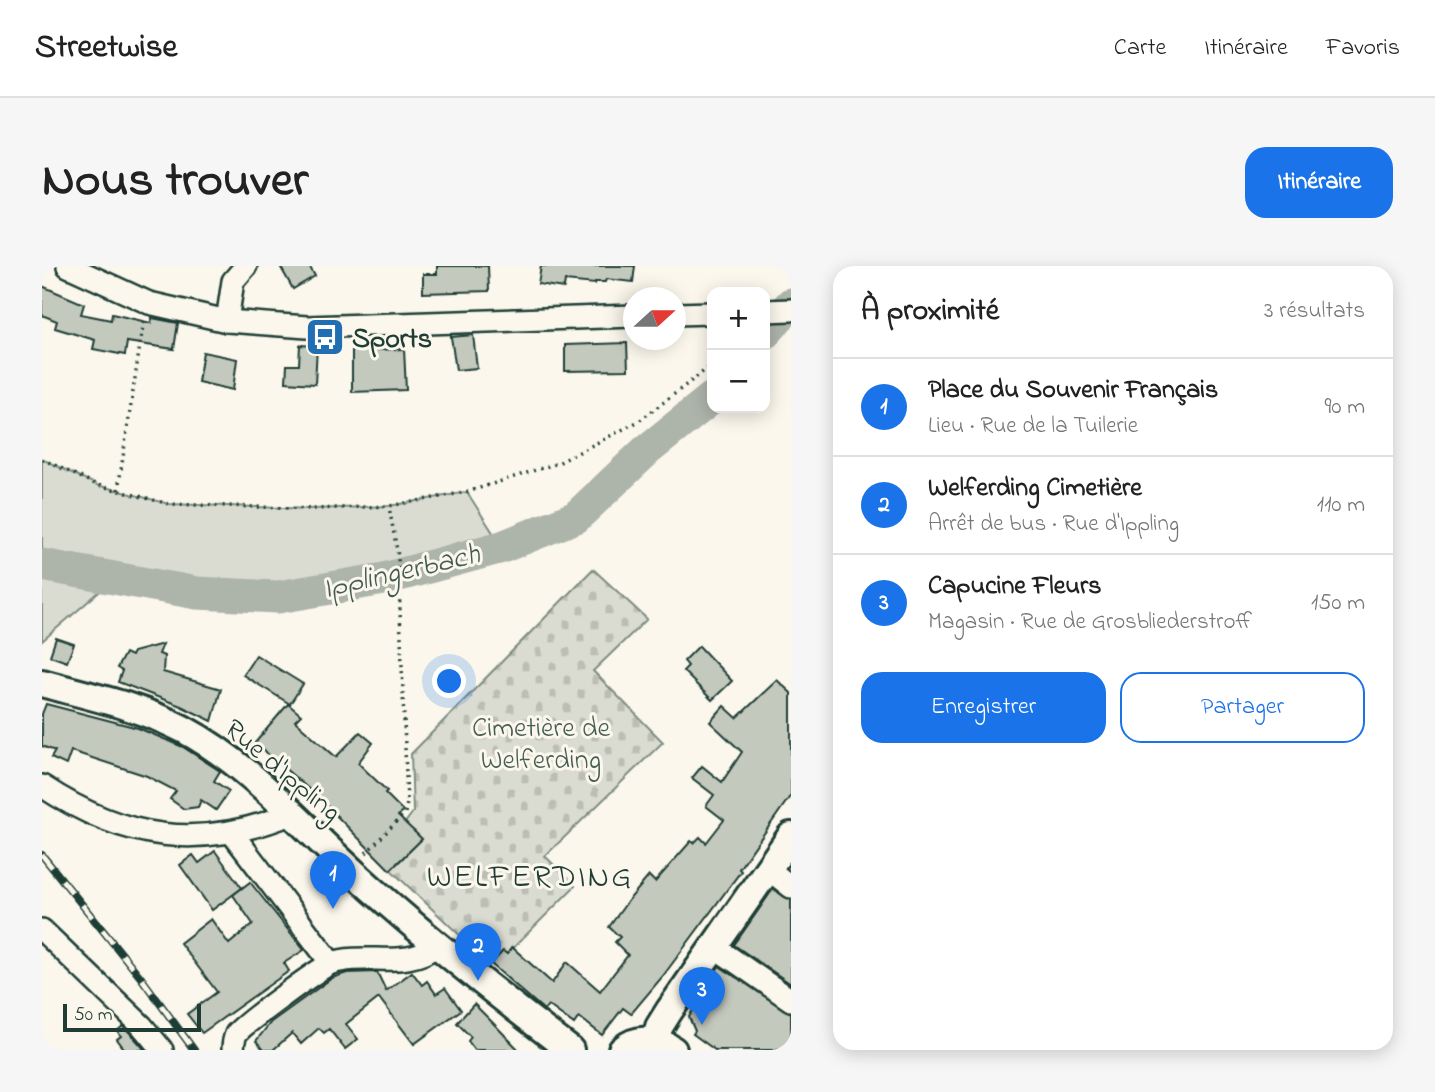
<!DOCTYPE html>
<html lang="fr">
<head>
<meta charset="utf-8">
<style>
	body { margin:0; font-family:"Indie Flower",sans-serif; background:#f6f6f6; color:#222 }
	.controls { position:absolute; right:21px; top:21px; display:grid; overflow:hidden; border-radius:14px; box-shadow:0 4px 18px #0003 }
	.controls button { width:63px; height:63px; display:grid; place-items:center; padding:0; border:0; border-bottom:2px solid #e0e0e0; background:#fff; color:#222; font:35px sans-serif }
	.compass { position:absolute; left:581px; top:21px; width:63px; height:63px; border-radius:50%; background:#fff; box-shadow:0 4px 18px #0003; rotate:69deg }
	.scale { position:absolute; left:21px; bottom:18px; width:138px; box-sizing:border-box; padding-left:7px; border:4px solid #1f3d34; border-top:0; font-size:19px; line-height:24px; white-space:nowrap; color:#1f3d34; -webkit-text-stroke:5px #fbf7ec; paint-order:stroke }
	.you { position:absolute; left:408px; top:416px; width:24px; height:24px; margin:-18px; border:5px solid #fff; border-radius:50%; background:#1a73e8; box-shadow:0 0 0 10px #1a73e833 }
	.badge { display:grid; place-items:center; width:46px; height:46px; border-radius:50%; background:#1a73e8; color:#fff; font-size:23px; font-weight:700 }
	.pin { position:absolute; translate:-50% -58px; filter:drop-shadow(0 2px 4px #0008) }
	.pin::after { content:''; position:absolute; top:37px; width:24px; height:21px; background:inherit; clip-path:polygon(0 0,100% 0,50% 100%) }
	.list { margin:0; padding:0; list-style:none }
	h2 { display:flex; justify-content:space-between; align-items:center; height:91px; margin:0; padding:0 28px; font-size:30px }
	h2 small { font-size:23px; font-weight:400; color:#767676 }
	.list li { display:grid; grid-template-columns:46px 1fr auto; gap:21px; align-items:center; box-sizing:border-box; height:98px; padding:0 28px; border-top:2px solid #e0e0e0 }
	.list b { display:block; font-size:26px; white-space:nowrap }
	.list p { margin:0; font-size:23px; white-space:nowrap; color:#767676 }
	.list em { font-size:23px; font-style:normal; color:#767676 }
	.actions { display:flex; gap:14px; padding:21px 28px }
	.actions a { flex:1; padding:16px 0; border:2px solid #1a73e8; border-radius:21px; text-align:center; font-size:24px; color:#1a73e8 }
	.actions .main { background:#1a73e8; color:#fff }
	.map { position:relative; flex:none; width:749px; height:784px; overflow:hidden; border-radius:21px }
	header { display:flex; align-items:center; gap:42px; box-sizing:border-box; height:98px; padding:0 35px; background:#fff; border-bottom:2px solid #e0e0e0 }
	header strong { font-size:33px }
	nav { display:flex; gap:38px; margin-inline-start:auto; font-size:24px }
	.intro { display:flex; align-items:center; justify-content:space-between; box-sizing:border-box; height:168px; padding:0 42px }
	h1 { margin:0; font-size:49px }
	.button { padding:18px 32px; border-radius:21px; background:#1a73e8; color:#fff; font-size:24px; font-weight:700 }
	main { display:flex; gap:42px; padding:0 42px }
	aside { flex:1; background:#fff; border-radius:21px; box-shadow:0 4px 18px #0003 }
	.map>svg:first-child { display:block }
	.grass { fill:#dbdcd1; stroke:#7d8c82; stroke-width:2 }
	.cemetery { fill:url(#cemetery-stones); stroke:#7d8c82; stroke-width:2 }
	.lines { fill:none; stroke-linecap:round; stroke-linejoin:round }
	.river { stroke:#adb4aa; stroke-width:33 }
	.building { fill:#c4c9be; stroke:#1f3d34; stroke-width:2 }
	.minor-casing { stroke:#1f3d34; stroke-width:26 }
	.major-casing { stroke:#1f3d34; stroke-width:32 }
	.path { stroke:#1f3d34; stroke-width:3.5; stroke-dasharray:2 5; stroke-linecap:butt }
	.minor { stroke:#fbf7ec; stroke-width:21 }
	.major { stroke:#fbf7ec; stroke-width:26 }
	.rail-casing { stroke:#1f3d34; stroke-width:8 }
	.rail { stroke:#fbf7ec; stroke-width:5; stroke-dasharray:16; stroke-linecap:butt }
	.labels { text-anchor:middle; stroke-width:6; stroke-linejoin:round; paint-order:stroke }
	.poi-label { font-size:28px; font-weight:bold; fill:#1f3d34; stroke:#fbf7ec; text-anchor:start }
	.park-label { font-size:28px; fill:#455d53; stroke:#fbf7ec }
	.street-label { font-size:28px; fill:#1f3d34; stroke:#fbf7ec }
	.water-label { font-size:30px; font-style:italic; fill:#425b52; stroke:#fbf7ec }
	.quarter-label { font-size:32px; letter-spacing:2px; fill:#1f3d34; stroke:#fbf7ec }
</style>
</head>
<body>
<header>
<strong>Streetwise</strong>
<nav><a>Carte</a><a>Itinéraire</a><a>Favoris</a></nav>
</header>
<div class="intro"><h1>Nous trouver</h1><a class="button">Itinéraire</a></div>
<main>
<div class="map">
<svg width="749" height="784" viewBox="0 0 749 784">
	<defs>
		<pattern id="cemetery-stones" width="16" height="16" patternUnits="userSpaceOnUse" patternTransform="scale(1.75)"><rect width="16" height="16" fill="#dbdcd1"/><path d="M2 7V4a2 2 0 0 1 4 0v3zM10 15v-3a2 2 0 0 1 4 0v3z" fill="#bcbeb4"/></pattern>
	</defs>
	<rect width="100%" height="100%" fill="#fbf7ec"/>
	<filter id="ink" filterUnits="userSpaceOnUse"><feTurbulence type="fractalNoise" baseFrequency=".0143" numOctaves="2"/><feDisplacementMap in="SourceGraphic" scale="14" xChannelSelector="R" yChannelSelector="G"/><feConvolveMatrix kernelMatrix="1 2 1 2 8 2 1 2 1" color-interpolation-filters="sRGB"/></filter>
	<g filter="url(#ink)">
		<!-- grass -->
		<polygon class="grass" points="0,193 55,219 127,238 272,243 347,240 425,226 460,281 342,313 236,331 155,327 71,314 0,375"/>
		<!-- cemetery -->
		<polygon class="cemetery" points="551,303 605,353 551,405 621,476 503,590 533,620 465,688 461,685 446,696 349,604 380,573 363,557 371,546 369,488"/>
		<g class="lines">
			<!-- river -->
			<g class="river">
				<polyline points="723,67 749,38"/>
				<polyline points="0,299 155,327 236,331 342,313 460,281 534,251 604,185 670,132"/>
			</g>
		</g>
		<!-- building -->
		<g class="building">
			<polygon points="238,0 267,0 273,10 251,23"/>
			<polygon points="395,0 446,0 447,25 381,27 381,8 395,8"/>
			<polygon points="499,0 593,0 591,16 564,13 563,16 553,16 553,18 523,15 522,22 496,18"/>
			<polygon points="0,20 42,38 39,48 69,54 70,48 109,57 110,52 136,57 132,83 85,76 83,89 51,83 53,74 13,62 15,55 0,49"/>
			<polygon points="431,69 435,102 414,104 409,71"/>
			<polygon points="310,75 326,75 327,84 362,83 364,124 310,126"/>
			<polygon points="585,77 586,104 523,105 523,79"/>
			<polygon points="258,79 275,80 273,118 244,116 245,99 257,99"/>
			<polygon points="161,86 195,93 191,124 156,116"/>
			<polygon points="14,372 32,378 25,396 8,390"/>
			<polygon points="121,378 117,388 122,390 121,406 179,423 170,455 139,440 76,416 80,405 75,402 83,387 89,390 91,386"/>
			<polygon points="657,380 690,415 670,434 641,405 646,400 642,395"/>
			<polygon points="214,389 261,418 248,438 201,409"/>
			<polygon points="735,414 749,427 749,529 697,603 699,605 621,710 589,748 581,742 560,769 537,751 532,758 506,739 502,744 449,698 461,685 465,688 470,681 510,717 525,696 558,725 586,689 573,676 578,671 567,661 585,636 607,610 613,616 649,575 652,577 658,571 664,577 682,554 664,540 672,529 650,512 660,500 680,516 700,486 668,456 682,440 695,452"/>
			<polygon points="4,438 96,462 141,481 178,505 172,515 187,525 174,544 159,534 156,541 142,543 128,533 134,525 105,510 29,485 24,499 9,492 13,485 0,480 0,448"/>
			<polygon points="246,438 259,449 253,455 294,491 318,466 331,477 316,497 345,525 343,527 361,545 356,550 380,573 348,604 276,531 213,477"/>
			<polygon points="173,585 200,622 170,644 138,599 151,589 157,597"/>
			<polygon points="208,616 262,684 242,697 247,705 160,767 145,748 175,726 138,677 169,653 187,678 211,658 191,629"/>
			<polygon points="731,623 749,634 749,718 692,679"/>
			<polygon points="677,700 749,747 749,784 673,784 651,768 653,765 647,751"/>
			<polygon points="335,706 344,725 370,706 380,719 385,715 394,728 403,722 419,744 372,778 337,732 304,758 316,773 303,783 287,763 282,767 277,762 259,778 250,767 231,784 222,784 214,775 229,756 290,712 305,707"/>
			<polygon points="432,738 451,757 477,784 433,784 426,775 429,771 415,757"/>
			<polygon points="81,760 90,769 103,784 83,784 75,773 79,770 75,765"/>
		</g>
		<g class="lines">
			<!-- minor casing -->
			<g class="minor-casing">
				<g id="minor">
					<polyline points="26,0 107,37 185,55 265,61 592,50"/>
					<polyline points="723,45 749,44"/>
					<polyline points="634,48 670,47"/>
					<polyline points="185,55 191,15 204,0"/>
					<path d="M 0,520 C 83,575 159,585 251,547"/>
					<polyline points="190,567 289,697"/>
					<polyline points="725,602 749,621"/>
					<polyline points="0,664 100,760 120,784"/>
					<polyline points="671,680 749,734"/>
					<path d="M 191,784 C 191,779 192,773 194,768 C 200,759 279,701 290,697 C 324,686 366,704 395,679"/>
				</g>
			</g>
			<!-- major casing -->
			<g class="major-casing">
				<g id="major">
					<path d="M 0,417 C 47,430 97,440 141,463 C 207,498 256,556 311,606 C 380,669 453,727 528,784"/>
					<polyline points="614,775 617,761 627,745 749,570"/>
					<path d="M 580,784 C 595,771 616,772 631,784"/>
				</g>
			</g>
			<!-- path -->
			<g class="path">
				<polyline points="0,193 55,219 127,238 272,243 347,240 425,226 516,197 597,155 670,99"/>
				<polyline points="76,224 102,53"/>
				<polyline points="324,587 363,547 365,537 356,290 347,241"/>
			</g>
			<!-- minor -->
			<use href="#minor" class="minor"/>
			<!-- major -->
			<use href="#major" class="major"/>
			<!-- rail casing -->
			<g class="rail-casing">
				<polyline id="rail" points="0,589 100,713 152,784"/>
			</g>
			<!-- rail -->
			<use href="#rail" class="rail"/>
		</g>
	</g>
	<!-- icons -->
	<defs>
		<g id="bus-square" transform="scale(2.0125)"><rect x="-9" y="-9" width="18" height="18" rx="4" fill="#1f6fb2" stroke="#fbf7ec"/><path d="M-5-6H5V4H4V6H2V4H-2V6H-4V4H-5ZM-3.5-4V0h7V-4ZM-3.5 1.2v1.5H-2V1.2ZM2 1.2v1.5H3.5V1.2Z" fill="#fff"/></g>
	</defs>
	<g fill-rule="evenodd">
		<use href="#bus-square" x="283" y="71"/>
	</g>
	<g class="labels">
		<!-- poi labels -->
		<g class="poi-label">
			<text x="310" y="81">Sports</text>
		</g>
		<!-- park labels -->
		<g class="park-label">
			<text x="499" y="470">Cimetière de<tspan x="499" dy="32">Welferding</tspan></text>
		</g>
		<!-- street labels -->
		<g class="street-label">
			<text transform="translate(242 503) rotate(40)" y="10">Rue d'Ippling</text>
		</g>
		<!-- water labels -->
		<g class="water-label">
			<text transform="translate(359 304) rotate(-13)" y="10">Ipplingerbach</text>
		</g>
		<!-- quarter labels -->
		<g class="quarter-label">
			<text x="488" y="620">WELFERDING</text>
		</g>
	</g>
</svg>
<div class="controls">
<button>+</button>
<button>−</button>
</div>
<svg class="compass" viewBox="-18 -18 36 36"><path d="M0-13l5 13h-10z" fill="#e53935"/><path d="M0 13l5-13h-10z" fill="#767676"/></svg>
<div class="scale">50 m</div>
<div class="you"></div>
<div class="pin badge" style="left:291px;top:643px">1</div>
<div class="pin badge" style="left:436px;top:715px">2</div>
<div class="pin badge" style="left:660px;top:759px">3</div>
</div>
<aside>
<h2>À proximité<small>3 résultats</small></h2>
<ul class="list">
<li><span class="badge">1</span><div><b>Place du Souvenir Français</b><p>Lieu · Rue de la Tuilerie</p></div><em>90 m</em></li>
<li><span class="badge">2</span><div><b>Welferding Cimetière</b><p>Arrêt de bus · Rue d'Ippling</p></div><em>110 m</em></li>
<li><span class="badge">3</span><div><b>Capucine Fleurs</b><p>Magasin · Rue de Grosbliederstroff</p></div><em>150 m</em></li>
</ul>
<div class="actions"><a class="main">Enregistrer</a><a>Partager</a></div>
</aside>
</main>
</body>
</html>
